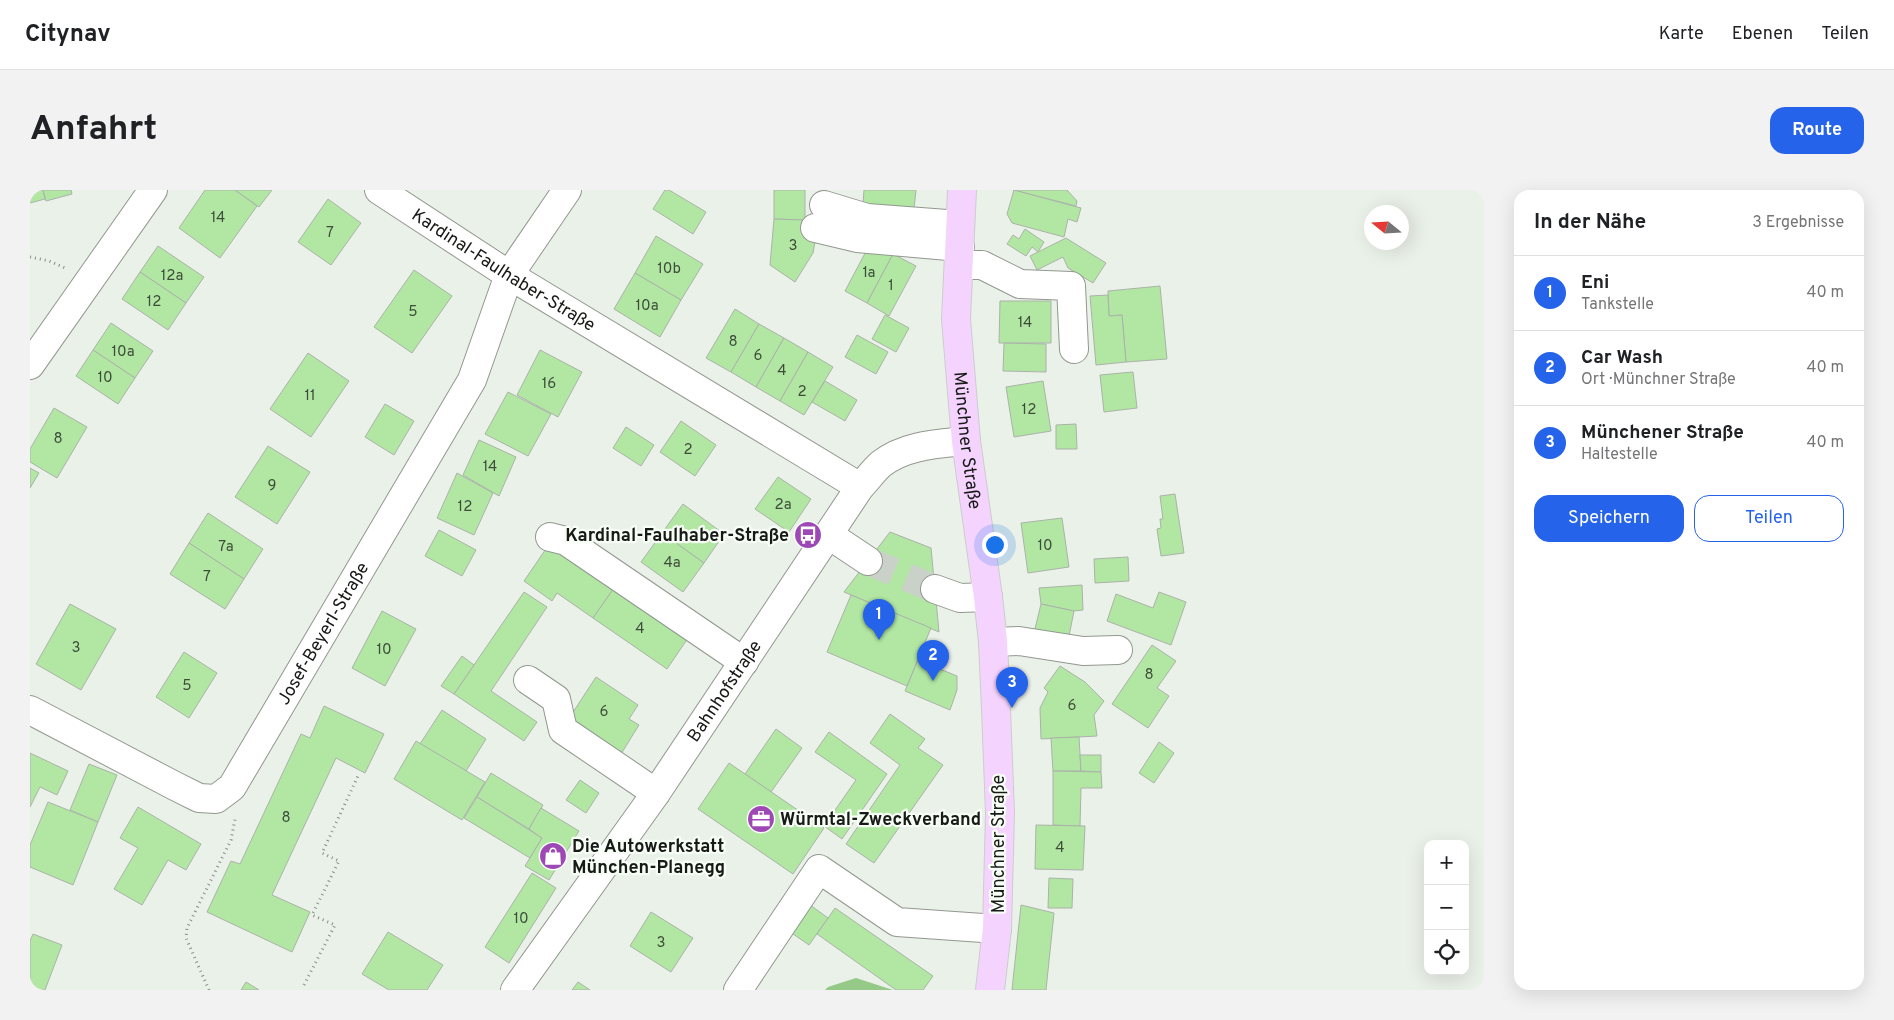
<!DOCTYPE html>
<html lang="de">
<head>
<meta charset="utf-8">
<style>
	body { margin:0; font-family:Overpass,sans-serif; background:#f2f2f2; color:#202124 }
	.controls { position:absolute; right:15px; bottom:15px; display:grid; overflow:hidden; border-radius:10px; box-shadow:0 5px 20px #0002 }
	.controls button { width:45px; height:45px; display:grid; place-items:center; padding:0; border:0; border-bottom:1px solid #e0e0e0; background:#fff; color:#202124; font:25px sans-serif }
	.compass { position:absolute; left:1334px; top:15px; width:45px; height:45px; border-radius:50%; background:#fff; box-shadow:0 5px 20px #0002; rotate:288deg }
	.you { position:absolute; left:964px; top:354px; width:18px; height:18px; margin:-12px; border:4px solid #fff; border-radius:50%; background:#1a73e8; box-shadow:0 0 0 8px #1a73e833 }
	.badge { display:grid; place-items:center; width:32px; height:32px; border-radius:50%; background:#2563eb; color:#fff; font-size:16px; font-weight:700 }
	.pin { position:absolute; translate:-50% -41px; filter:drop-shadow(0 1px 2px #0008) }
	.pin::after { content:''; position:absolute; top:26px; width:18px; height:15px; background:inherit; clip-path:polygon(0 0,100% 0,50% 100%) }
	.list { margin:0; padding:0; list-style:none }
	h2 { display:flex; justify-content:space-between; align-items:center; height:65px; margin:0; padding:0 20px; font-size:21px }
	h2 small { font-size:16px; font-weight:400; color:#757577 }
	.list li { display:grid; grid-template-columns:32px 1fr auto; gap:15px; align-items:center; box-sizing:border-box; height:75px; padding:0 20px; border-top:1px solid #e0e0e0 }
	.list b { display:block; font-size:19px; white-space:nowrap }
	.list p { margin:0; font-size:16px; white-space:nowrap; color:#757577 }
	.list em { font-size:16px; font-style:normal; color:#757577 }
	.actions { display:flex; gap:10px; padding:15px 20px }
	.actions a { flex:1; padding:11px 0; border:1px solid #2563eb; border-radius:15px; text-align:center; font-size:18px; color:#2563eb }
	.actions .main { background:#2563eb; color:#fff }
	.icon { flex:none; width:28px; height:28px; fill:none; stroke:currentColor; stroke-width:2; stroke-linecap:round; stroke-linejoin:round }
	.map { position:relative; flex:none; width:1454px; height:800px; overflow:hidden; border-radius:15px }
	header { display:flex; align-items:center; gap:30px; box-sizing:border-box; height:70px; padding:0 25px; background:#fff; border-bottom:1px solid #e0e0e0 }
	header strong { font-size:24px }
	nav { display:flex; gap:28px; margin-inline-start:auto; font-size:18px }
	.intro { display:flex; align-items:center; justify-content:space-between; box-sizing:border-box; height:120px; padding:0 30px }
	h1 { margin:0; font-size:35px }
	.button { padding:12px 22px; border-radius:15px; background:#2563eb; color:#fff; font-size:18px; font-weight:700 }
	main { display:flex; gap:30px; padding:0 30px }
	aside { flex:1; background:#fff; border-radius:15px; box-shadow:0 5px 20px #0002 }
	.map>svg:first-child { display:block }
	.forest { fill:#95c987 }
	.building { fill:#b1e7a3; stroke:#abb2a9 }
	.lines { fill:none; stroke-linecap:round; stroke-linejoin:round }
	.minor-tunnel { stroke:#cad1c9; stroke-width:28; stroke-dasharray:28 14; stroke-linecap:butt }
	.minor-casing { stroke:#929890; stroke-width:30 }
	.major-casing { stroke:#cccdcc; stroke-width:30 }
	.path { stroke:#898e88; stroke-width:3; stroke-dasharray:1 4; stroke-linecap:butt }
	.minor { stroke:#fff; stroke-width:28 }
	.major { stroke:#f5d3ff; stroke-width:28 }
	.labels { text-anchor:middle; stroke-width:4.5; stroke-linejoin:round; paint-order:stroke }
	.number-label { font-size:15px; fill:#3e4d3a }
	.street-label { font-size:18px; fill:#181a17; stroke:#f7fef5 }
	.poi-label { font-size:18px; font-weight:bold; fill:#181a17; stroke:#f7fef5; text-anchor:start }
</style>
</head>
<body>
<header>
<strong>Citynav</strong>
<nav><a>Karte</a><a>Ebenen</a><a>Teilen</a></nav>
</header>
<div class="intro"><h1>Anfahrt</h1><a class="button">Route</a></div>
<main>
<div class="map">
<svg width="1454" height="800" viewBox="0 0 1454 800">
	<rect width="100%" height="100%" fill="#eaf1e8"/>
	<!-- forest -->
	<polygon class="forest" points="826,788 863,800 795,800 798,797"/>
	<!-- building -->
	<g class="building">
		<polygon points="0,0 13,0 15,9 0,13"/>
		<polygon points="13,0 41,0 42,4 16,11"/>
		<polygon points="175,0 205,0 227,16 190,68 149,38"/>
		<polygon points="205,0 242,0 229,17"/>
		<polygon points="635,0 639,0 676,22 663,44 623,19"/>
		<polygon points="744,0 775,0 775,30 744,29"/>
		<polygon points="834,0 886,0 884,19 833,14"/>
		<polygon points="983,0 1037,0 1047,11 1046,16"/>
		<polygon points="984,0 1051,18 1047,32 1038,29 1034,47 982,33 977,24"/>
		<polygon points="298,9 331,33 301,75 268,52"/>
		<polygon points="744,29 775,30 786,46 783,63 765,92 740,75"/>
		<polygon points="995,39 1014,52 1008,62 1002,57 996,66 977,54 983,45 989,49"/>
		<polygon points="626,46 673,74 651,110 605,83"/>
		<polygon points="1036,48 1076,73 1063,93 1038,78 1033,67 1007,80 1000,66"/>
		<polygon points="841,52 863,64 837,113 815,101"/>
		<polygon points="128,56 174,87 156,113 110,82"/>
		<polygon points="863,64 886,76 859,126 837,113"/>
		<polygon points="384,80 422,106 382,163 344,137"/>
		<polygon points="110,82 156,113 138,140 92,109"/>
		<polygon points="605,83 651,110 630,147 584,119"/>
		<polygon points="1130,96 1137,169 1096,172 1092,125 1079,126 1078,101"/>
		<polygon points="1078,105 1079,126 1092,125 1096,172 1066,175 1060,106"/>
		<polygon points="970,111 1021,111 1021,153 969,153"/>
		<polygon points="705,119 729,134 701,182 676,168"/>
		<polygon points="855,125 879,138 866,162 842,149"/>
		<polygon points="81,133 123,161 105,188 63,160"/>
		<polygon points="729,134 754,148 726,197 701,182"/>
		<polygon points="827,145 858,162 846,184 815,167"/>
		<polygon points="754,148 778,162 750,211 726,197"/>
		<polygon points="974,153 1016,154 1016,182 973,181"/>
		<polygon points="63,160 105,188 88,214 46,186"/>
		<polygon points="510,160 552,182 528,227 487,205"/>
		<polygon points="778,162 803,177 774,225 750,211"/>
		<polygon points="278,163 319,191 281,247 240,219"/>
		<polygon points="1103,182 1107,218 1074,222 1070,185"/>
		<polygon points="795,191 827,210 815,231 782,212"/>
		<polygon points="1013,191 1021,241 984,247 976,197"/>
		<polygon points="478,202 521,224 498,266 455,244"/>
		<polygon points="355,214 384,231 364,265 335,247"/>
		<polygon points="24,218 57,237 27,288 0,272 0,259"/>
		<polygon points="651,231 686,255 665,286 630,262"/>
		<polygon points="1046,234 1047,259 1026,259 1026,235"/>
		<polygon points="596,237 624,255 611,276 583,258"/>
		<polygon points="449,250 486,267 469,306 433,285"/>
		<polygon points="238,256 280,282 247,334 205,307"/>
		<polygon points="0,278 9,283 0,298"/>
		<polygon points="427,283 463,303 444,345 407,328"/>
		<polygon points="748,287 781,309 759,342 725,319"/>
		<polygon points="1145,304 1154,363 1131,366 1127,339 1131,338 1130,329 1133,329 1130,306"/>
		<polygon points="653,314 694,344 674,373 632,343"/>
		<polygon points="178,323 233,359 214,389 159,353"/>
		<polygon points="1032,328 1039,377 998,383 991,333"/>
		<polygon points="409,340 446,360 432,386 395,366"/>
		<polygon points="860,342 901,358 909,442 814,402"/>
		<polygon points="632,343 674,373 653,402 611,372"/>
		<polygon points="159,353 214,389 195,419 140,384"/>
		<polygon points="520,353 584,398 563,428 527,403 522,411 494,391"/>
		<polygon points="1098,367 1099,391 1065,393 1064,369"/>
		<polygon points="1052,395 1053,420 1044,421 1011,414 1009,398"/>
		<polygon points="584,398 658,448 637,479 563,428"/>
		<polygon points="494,402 517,417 461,501 507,532 494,551 424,504"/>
		<polygon points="1129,402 1156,412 1141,455 1077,431 1086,404 1123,418"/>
		<polygon points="821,405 901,438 877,496 797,462"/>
		<polygon points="40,414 86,439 51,500 6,474"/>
		<polygon points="1011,414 1044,421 1038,451 1004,443"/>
		<polygon points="352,421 386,439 355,496 322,478"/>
		<polygon points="1122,455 1146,471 1127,498 1139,506 1118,538 1082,514"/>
		<polygon points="154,462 187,483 159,528 126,507"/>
		<polygon points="432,466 444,475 424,504 411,496"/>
		<polygon points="888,470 927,486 927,500 920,520 875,501"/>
		<polygon points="1030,476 1055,492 1074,511 1064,525 1067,546 1011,549 1010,518 1018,502 1014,498"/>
		<polygon points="566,487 608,515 599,529 609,535 591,564 538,530"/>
		<polygon points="294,516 354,544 335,583 306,568 242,705 280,722 262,762 177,722 201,671 210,674 271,544 280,548"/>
		<polygon points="412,520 456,549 436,581 390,554"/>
		<polygon points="860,524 895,549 888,558 913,575 844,673 816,654 870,575 840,553"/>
		<polygon points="746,539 772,558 741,602 715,584"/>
		<polygon points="799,542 857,584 812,649 794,636 826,590 785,562"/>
		<polygon points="1049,547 1051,581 1023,581 1021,548"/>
		<polygon points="386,551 455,592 432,630 364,589"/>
		<polygon points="1129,552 1144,563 1124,593 1109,583"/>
		<polygon points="0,563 38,581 27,605 10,597 0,617"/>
		<polygon points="1050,565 1071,565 1071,582 1051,581"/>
		<polygon points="699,573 794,638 763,684 668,619"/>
		<polygon points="59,574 87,585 68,632 40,620"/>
		<polygon points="1023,581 1071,582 1072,598 1051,598 1050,636 1023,635"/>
		<polygon points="461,583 513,615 499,639 447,607"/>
		<polygon points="550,590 569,603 556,623 536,610"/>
		<polygon points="447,607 512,648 500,668 434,628"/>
		<polygon points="18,612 68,632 43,695 0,677 0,655"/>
		<polygon points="108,617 171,654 156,680 138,670 112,715 84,699 108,658 90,648"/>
		<polygon points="511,618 549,641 519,690 495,676 512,648 499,639"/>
		<polygon points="1006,635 1055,636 1053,680 1005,679"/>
		<polygon points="502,683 526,698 479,773 455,757"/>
		<polygon points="1019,688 1043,689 1042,718 1018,718"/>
		<polygon points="772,709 798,728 779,755 753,737"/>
		<polygon points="991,715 1024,723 1016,800 982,800"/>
		<polygon points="805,718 903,786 893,800 866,800 787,744"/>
		<polygon points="621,722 663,748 641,782 600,756"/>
		<polygon points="358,742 413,775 397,800 359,800 332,784"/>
		<polygon points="3,744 32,755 15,800 0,800 0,751"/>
		<polygon points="216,792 229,800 211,800"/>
		<polygon points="548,792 560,800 542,800"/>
	</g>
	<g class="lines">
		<!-- minor-tunnel -->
		<polyline class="minor-tunnel" points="838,371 905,399"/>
		<!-- minor casing -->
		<g class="minor-casing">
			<g id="minor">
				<path id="s1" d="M 349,0 L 479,85 L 830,297"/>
				<polyline points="794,15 837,28 930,35"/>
				<polyline points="785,38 827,48 930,57"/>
				<polyline points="929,75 952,75 990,94 1041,96 1044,159"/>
				<polyline points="0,175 123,0"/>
				<polyline points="799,345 838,371"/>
				<polyline points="520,347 536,351 714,472"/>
				<polyline points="905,399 930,408 958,407"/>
				<polyline points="963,452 989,451 1053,461 1088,460"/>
				<polyline points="498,490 526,509 533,540 626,603"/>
				<path id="s2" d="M 0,520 L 145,596 L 169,608 L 186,609 L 202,597 L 442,190 L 479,85 L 537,0"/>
				<path id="s3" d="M 485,800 L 626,603 L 830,297 C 837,290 843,281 851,274 C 875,255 907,254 936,251"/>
				<polyline points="708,800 789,679 867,732 967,739"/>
			</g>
		</g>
		<!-- major casing -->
		<g class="major-casing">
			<g id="major">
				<path id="s4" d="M 932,0 L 926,129 L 936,251 L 958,407 L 963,452 L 966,519 L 970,623 L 967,739 L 960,800"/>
			</g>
		</g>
		<!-- path -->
		<g class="path">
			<polyline points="0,67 19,71 35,78"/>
			<polyline points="274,795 305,735 282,725 309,671 292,663 328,586"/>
			<polyline points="179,800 156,748 157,738 201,650 205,629"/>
		</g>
		<!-- minor -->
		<use href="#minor" class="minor"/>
		<!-- major -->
		<use href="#major" class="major"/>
	</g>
	<!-- icons -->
	<defs>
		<g id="bus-disc" transform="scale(1.4375)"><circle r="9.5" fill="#9e48b6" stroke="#f7fef5"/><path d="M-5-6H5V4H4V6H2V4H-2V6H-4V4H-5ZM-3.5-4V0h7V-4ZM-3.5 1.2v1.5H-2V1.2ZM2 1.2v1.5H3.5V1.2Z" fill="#fff"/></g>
		<g id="office-disc" transform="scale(1.4375)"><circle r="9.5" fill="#9e48b6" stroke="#f7fef5"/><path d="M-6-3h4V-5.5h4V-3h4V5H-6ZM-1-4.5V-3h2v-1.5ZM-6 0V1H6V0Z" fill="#fff"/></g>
		<g id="shop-disc" transform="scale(1.4375)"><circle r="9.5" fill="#9e48b6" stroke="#f7fef5"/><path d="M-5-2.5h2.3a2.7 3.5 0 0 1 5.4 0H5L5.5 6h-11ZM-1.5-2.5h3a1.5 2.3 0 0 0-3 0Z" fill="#fff"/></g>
	</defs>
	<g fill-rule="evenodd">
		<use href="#bus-disc" x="778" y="345"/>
		<use href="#office-disc" x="731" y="629"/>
		<use href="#shop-disc" x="523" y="666"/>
	</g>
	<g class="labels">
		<!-- number labels -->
		<g class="number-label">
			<text x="188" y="32">14</text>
			<text x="300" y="47">7</text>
			<text x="763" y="60">3</text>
			<text x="639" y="83">10b</text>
			<text x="839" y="87">1a</text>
			<text x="142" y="90">12a</text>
			<text x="861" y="100">1</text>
			<text x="124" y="116">12</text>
			<text x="617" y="120">10a</text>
			<text x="383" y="126">5</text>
			<text x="995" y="137">14</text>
			<text x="703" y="156">8</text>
			<text x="93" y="166">10a</text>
			<text x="728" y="170">6</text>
			<text x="752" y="185">4</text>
			<text x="75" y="192">10</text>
			<text x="519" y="198">16</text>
			<text x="772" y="206">2</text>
			<text x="280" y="210">11</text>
			<text x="999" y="224">12</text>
			<text x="28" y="253">8</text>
			<text x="658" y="264">2</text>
			<text x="460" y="281">14</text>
			<text x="242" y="300">9</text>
			<text x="753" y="319">2a</text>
			<text x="435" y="321">12</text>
			<text x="1015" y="360">10</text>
			<text x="196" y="361">7a</text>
			<text x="642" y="377">4a</text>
			<text x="177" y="391">7</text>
			<text x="610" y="443">4</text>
			<text x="46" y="462">3</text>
			<text x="354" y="464">10</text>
			<text x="1119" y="489">8</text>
			<text x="157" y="500">5</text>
			<text x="1042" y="520">6</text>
			<text x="574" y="526">6</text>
			<text x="256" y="632">8</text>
			<text x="1030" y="662">4</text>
			<text x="491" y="733">10</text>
			<text x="631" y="757">3</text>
		</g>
		<!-- street labels -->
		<g class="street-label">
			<text dy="6" stroke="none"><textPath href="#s1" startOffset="148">Kardinal-Faulhaber-Straße</textPath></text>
			<text dy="6" stroke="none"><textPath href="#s4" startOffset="251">Münchner Straße</textPath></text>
			<text dy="6" stroke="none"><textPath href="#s2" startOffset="406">Josef-Beyerl-Straße</textPath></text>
			<text dy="6" stroke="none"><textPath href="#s3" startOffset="365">Bahnhofstraße</textPath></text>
			<text transform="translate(968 654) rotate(-90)" y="6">Münchner Straße</text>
		</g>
		<!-- poi labels -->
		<g class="poi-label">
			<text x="759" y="351" text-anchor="end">Kardinal-Faulhaber-Straße</text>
			<text x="750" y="635">Würmtal-Zweckverband</text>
			<text x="542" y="662">Die Autowerkstatt<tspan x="542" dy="21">München-Planegg</tspan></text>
		</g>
	</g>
</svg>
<div class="controls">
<button>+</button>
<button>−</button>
<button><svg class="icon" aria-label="locate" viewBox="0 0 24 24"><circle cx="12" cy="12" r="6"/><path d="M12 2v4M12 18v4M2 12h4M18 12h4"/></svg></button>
</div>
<svg class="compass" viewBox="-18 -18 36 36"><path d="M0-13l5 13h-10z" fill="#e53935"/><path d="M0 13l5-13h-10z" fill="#757577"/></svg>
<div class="you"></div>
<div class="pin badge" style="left:849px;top:450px">1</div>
<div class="pin badge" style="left:903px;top:491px">2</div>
<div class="pin badge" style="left:982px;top:518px">3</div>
</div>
<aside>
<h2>In der Nähe<small>3 Ergebnisse</small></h2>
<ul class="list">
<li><span class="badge">1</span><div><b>Eni</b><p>Tankstelle</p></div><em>40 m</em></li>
<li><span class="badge">2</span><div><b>Car Wash</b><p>Ort · Münchner Straße</p></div><em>40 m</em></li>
<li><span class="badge">3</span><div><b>Münchener Straße</b><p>Haltestelle</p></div><em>40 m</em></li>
</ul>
<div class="actions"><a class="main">Speichern</a><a>Teilen</a></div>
</aside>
</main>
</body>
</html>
